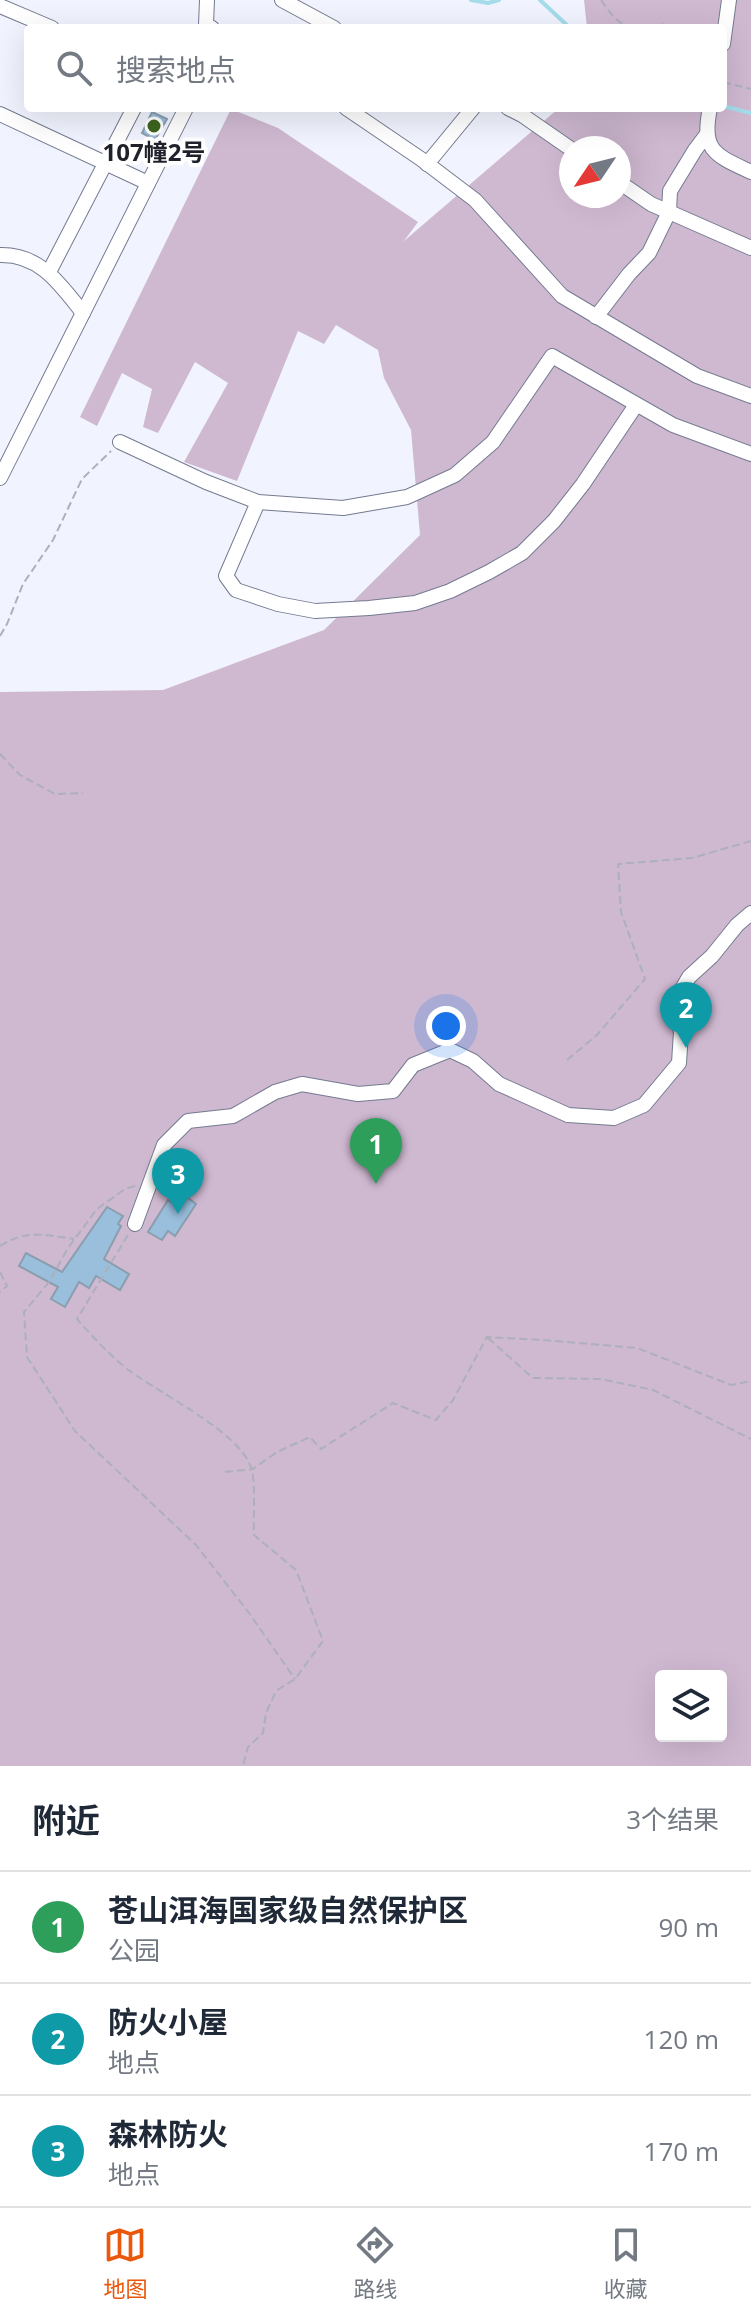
<!DOCTYPE html>
<html lang="zh">
<head>
<meta charset="utf-8">
<style>
	body { margin:0; font-family:"Open Sans","Noto Sans SC",sans-serif; background:#f6f6f7; color:#1f2937 }
	.controls { position:absolute; right:24px; bottom:24px; display:grid; overflow:hidden; border-radius:8px; box-shadow:0 8px 32px #0002 }
	.controls button { width:72px; height:72px; display:grid; place-items:center; padding:0; border:0; border-bottom:2px solid #e0e1e3; background:#fff; color:#1f2937; font:40px sans-serif }
	.compass { position:absolute; left:559px; top:136px; width:72px; height:72px; border-radius:50%; background:#fff; box-shadow:0 8px 32px #0002; rotate:235deg }
	.you { position:absolute; left:446px; top:1026px; width:28px; height:28px; margin:-20px; border:6px solid #fff; border-radius:50%; background:#1a73e8; box-shadow:0 0 0 12px #1a73e833 }
	.badge { display:grid; place-items:center; width:52px; height:52px; border-radius:50%; background:#ea580c; color:#fff; font-size:26px; font-weight:700 }
	.pin { position:absolute; translate:-50% -66px; filter:drop-shadow(0 2px 4px #0008) }
	.pin::after { content:''; position:absolute; top:42px; width:28px; height:24px; background:inherit; clip-path:polygon(0 0,100% 0,50% 100%) }
	.list { margin:0; padding:0; list-style:none }
	h2 { display:flex; justify-content:space-between; align-items:center; height:104px; margin:0; padding:0 32px; font-size:34px }
	h2 small { font-size:26px; font-weight:400; color:#747a83 }
	.list li { display:grid; grid-template-columns:52px 1fr auto; gap:24px; align-items:center; box-sizing:border-box; height:112px; padding:0 32px; border-top:2px solid #e0e1e3 }
	.list b { display:block; font-size:30px; white-space:nowrap }
	.list p { margin:0; font-size:26px; white-space:nowrap; color:#747a83 }
	.list em { font-size:26px; font-style:normal; color:#747a83 }
	.icon { flex:none; width:44px; height:44px; fill:none; stroke:currentColor; stroke-width:2; stroke-linecap:round; stroke-linejoin:round }
	.map { position:relative; flex:none; width:751px; height:1766px; overflow:hidden }
	.search { position:absolute; background:#fff; box-shadow:0 8px 32px #0002; left:24px; right:24px; top:24px; height:88px; display:flex; align-items:center; gap:20px; box-sizing:border-box; padding:0 28px; border-radius:8px; color:#747a83; font-size:30px }
	.sheet { height:440px; background:#fff }
	nav { display:flex; justify-content:space-around; align-items:center; box-sizing:border-box; height:112px; border-top:2px solid #e0e1e3; background:#fff; font-size:22px; color:#747a83 }
	nav a { display:grid; justify-items:center; gap:4px }
	nav .on { color:#ea580c }
	.map>svg:first-child { display:block }
	.green { fill:#cfb9d1; fill-rule:evenodd }
	.lines { fill:none; stroke-linecap:round; stroke-linejoin:round }
	.stream { stroke:#a4dcea; stroke-width:4 }
	.building { fill:#99bfdd; stroke:#8b9eae; stroke-width:2 }
	.minor-casing { stroke:#747b90; stroke-width:16 }
	.path { stroke:#adb0ba; stroke-width:2; stroke-dasharray:8 4; stroke-linecap:butt }
	.minor { stroke:#fff; stroke-width:14 }
	.poi-dot { fill:#3e641e; stroke:#fff; stroke-width:3 }
	.labels { text-anchor:middle; stroke-width:8; stroke-linejoin:round; paint-order:stroke }
	.poi-label { font-size:24px; font-weight:bold; fill:#1f222b; stroke:#fff }
</style>
</head>
<body>
<div class="map">
<svg width="751" height="1766" viewBox="0 0 751 1766">
	<rect width="100%" height="100%" fill="#f1f4fe"/>
	<!-- green -->
	<path class="green" d="M 584,0 L 751,0 L 751,1766 L 0,1766 L 0,692 L 163,690 L 324,630 L 420,535 L 411,430 L 384,378 L 378,350 L 336,325 L 324,344 L 298,331 L 237,481 L 184,462 L 228,383 L 195,362 L 158,433 L 143,427 L 152,389 L 122,373 L 97,426 L 80,417 L 231,109 L 278,128 L 418,222 L 404,241 L 559,108 L 723,108 L 723,28 L 587,28 ZM 571,148 L 619,148 L 619,196 L 571,196 ZM 661,1676 L 721,1676 L 721,1736 L 661,1736 Z"/>
	<g class="lines">
		<!-- stream -->
		<g class="stream">
			<polyline points="471,0 488,3 499,0"/>
			<polyline points="540,0 570,28"/>
			<polyline points="723,106 751,113"/>
		</g>
	</g>
	<!-- building -->
	<g class="building">
		<polygon points="152,112 167,119 155,140 142,133"/>
		<polygon points="182,1193 196,1204 175,1236 168,1231 162,1240 148,1232 168,1200 174,1204"/>
		<polygon points="107,1207 123,1216 118,1224 121,1226 104,1259 129,1274 120,1290 96,1276 89,1288 79,1282 65,1307 51,1299 58,1287 19,1266 26,1253 62,1272"/>
	</g>
	<g class="lines">
		<!-- minor casing -->
		<g class="minor-casing">
			<g id="minor">
				<polyline points="207,0 206,25 212,28"/>
				<polyline points="282,0 334,28"/>
				<polyline points="0,6 52,28"/>
				<polyline points="723,44 729,0"/>
				<polyline points="346,108 421,159 475,200 562,296 697,376 751,396"/>
				<polyline points="508,108 522,115 571,149"/>
				<path d="M 710,108 C 701,151 715,155 751,172"/>
				<polyline points="0,114 148,183"/>
				<polyline points="427,164 473,108"/>
				<polyline points="619,182 651,204 751,248"/>
				<path d="M 0,255 C 40,254 60,284 83,313"/>
				<polyline points="49,272 134,108"/>
				<polyline points="596,317 629,274 649,253 669,212 670,191 695,150 707,134"/>
				<polyline points="120,442 206,482 258,502 343,508 407,497 455,475 493,442 552,356 673,425 751,454"/>
				<polyline points="0,478 186,108"/>
				<polyline points="258,502 226,576 236,590 278,604 315,611 369,608 415,603 450,591 489,572 522,553 554,521 583,484 636,405"/>
				<polyline points="135,1224 164,1145 188,1121 233,1116 275,1092 302,1084 358,1094 393,1091 413,1065 450,1050 473,1061 499,1084 568,1115 614,1118 644,1105 679,1063 681,1032 674,1003 689,977 712,956 737,925 751,913"/>
			</g>
		</g>
		<!-- path -->
		<g class="path">
			<path d="M 601,0 C 610,13 617,24 633,28"/>
			<polyline points="651,28 663,23"/>
			<polyline points="723,82 751,89"/>
			<polyline points="0,636 7,624 23,584 53,540 82,479 111,451"/>
			<polyline points="0,754 20,775 55,794 83,793"/>
			<polyline points="567,1060 597,1035 645,979 621,912 618,864 692,858 751,841"/>
			<polyline points="135,1186 125,1189 97,1209 68,1248 49,1282 24,1312 27,1357 75,1431 196,1545 249,1613 295,1679"/>
			<path d="M 128,1235 L 77,1319 C 91,1335 105,1350 121,1364 C 154,1392 236,1428 251,1467 C 256,1480 253,1519 254,1535 L 296,1570 L 323,1641 L 295,1679 L 276,1691 L 266,1713 L 263,1733 L 248,1747 L 243,1766"/>
			<path d="M 0,1246 C 27,1229 45,1235 74,1239"/>
			<polyline points="0,1272 7,1286 0,1292"/>
			<polyline points="488,1338 533,1378 601,1379 653,1390 751,1439"/>
			<polyline points="225,1472 253,1469 277,1452 310,1437 321,1449 393,1403 436,1420 453,1400 487,1337 543,1340 637,1348 731,1385 751,1381"/>
		</g>
		<!-- minor -->
		<use href="#minor" class="minor"/>
	</g>
	<!-- markers -->
	<circle class="poi-dot" cx="154" cy="126" r="8"/>
	<g class="labels">
		<!-- poi labels -->
		<g class="poi-label">
			<text x="154" y="161">107幢2号</text>
		</g>
	</g>
</svg>
<div class="controls">
<button><svg class="icon" aria-label="layers" viewBox="0 0 24 24"><path d="M12 4l9 5-9 5-9-5zM3 14l9 5 9-5"/></svg></button>
</div>
<svg class="compass" viewBox="-18 -18 36 36"><path d="M0-13l5 13h-10z" fill="#e53935"/><path d="M0 13l5-13h-10z" fill="#747a83"/></svg>
<div class="you"></div>
<div class="pin badge" style="left:376px;top:1184px;background:#2e9e5b">1</div>
<div class="pin badge" style="left:686px;top:1048px;background:#0f9aa8">2</div>
<div class="pin badge" style="left:178px;top:1214px;background:#0f9aa8">3</div>
<div class="search"><svg class="icon" aria-label="search" viewBox="0 0 24 24"><circle cx="10" cy="10" r="6"/><path d="M15 15l6 6"/></svg>搜索地点</div>
</div>
<section class="sheet">
<h2>附近<small>3个结果</small></h2>
<ul class="list">
<li><span class="badge" style="background:#2e9e5b">1</span><div><b>苍山洱海国家级自然保护区</b><p>公园</p></div><em>90 m</em></li>
<li><span class="badge" style="background:#0f9aa8">2</span><div><b>防火小屋</b><p>地点</p></div><em>120 m</em></li>
<li><span class="badge" style="background:#0f9aa8">3</span><div><b>森林防火</b><p>地点</p></div><em>170 m</em></li>
</ul>
</section>
<nav>
<a class="on"><svg class="icon" aria-label="map" viewBox="0 0 24 24"><path d="M3 6l6-2 6 2 6-2v14l-6 2-6-2-6 2zM9 4v14M15 6v14"/></svg>地图</a>
<a><svg class="icon" aria-label="directions" viewBox="0 0 24 24"><path d="M12 3l9 9-9 9-9-9zM9 14v-3h6M13 9l2 2-2 2"/></svg>路线</a>
<a><svg class="icon" aria-label="saved" viewBox="0 0 24 24"><path d="M7 4h10v16l-5-4-5 4z"/></svg>收藏</a>
</nav>
</body>
</html>
